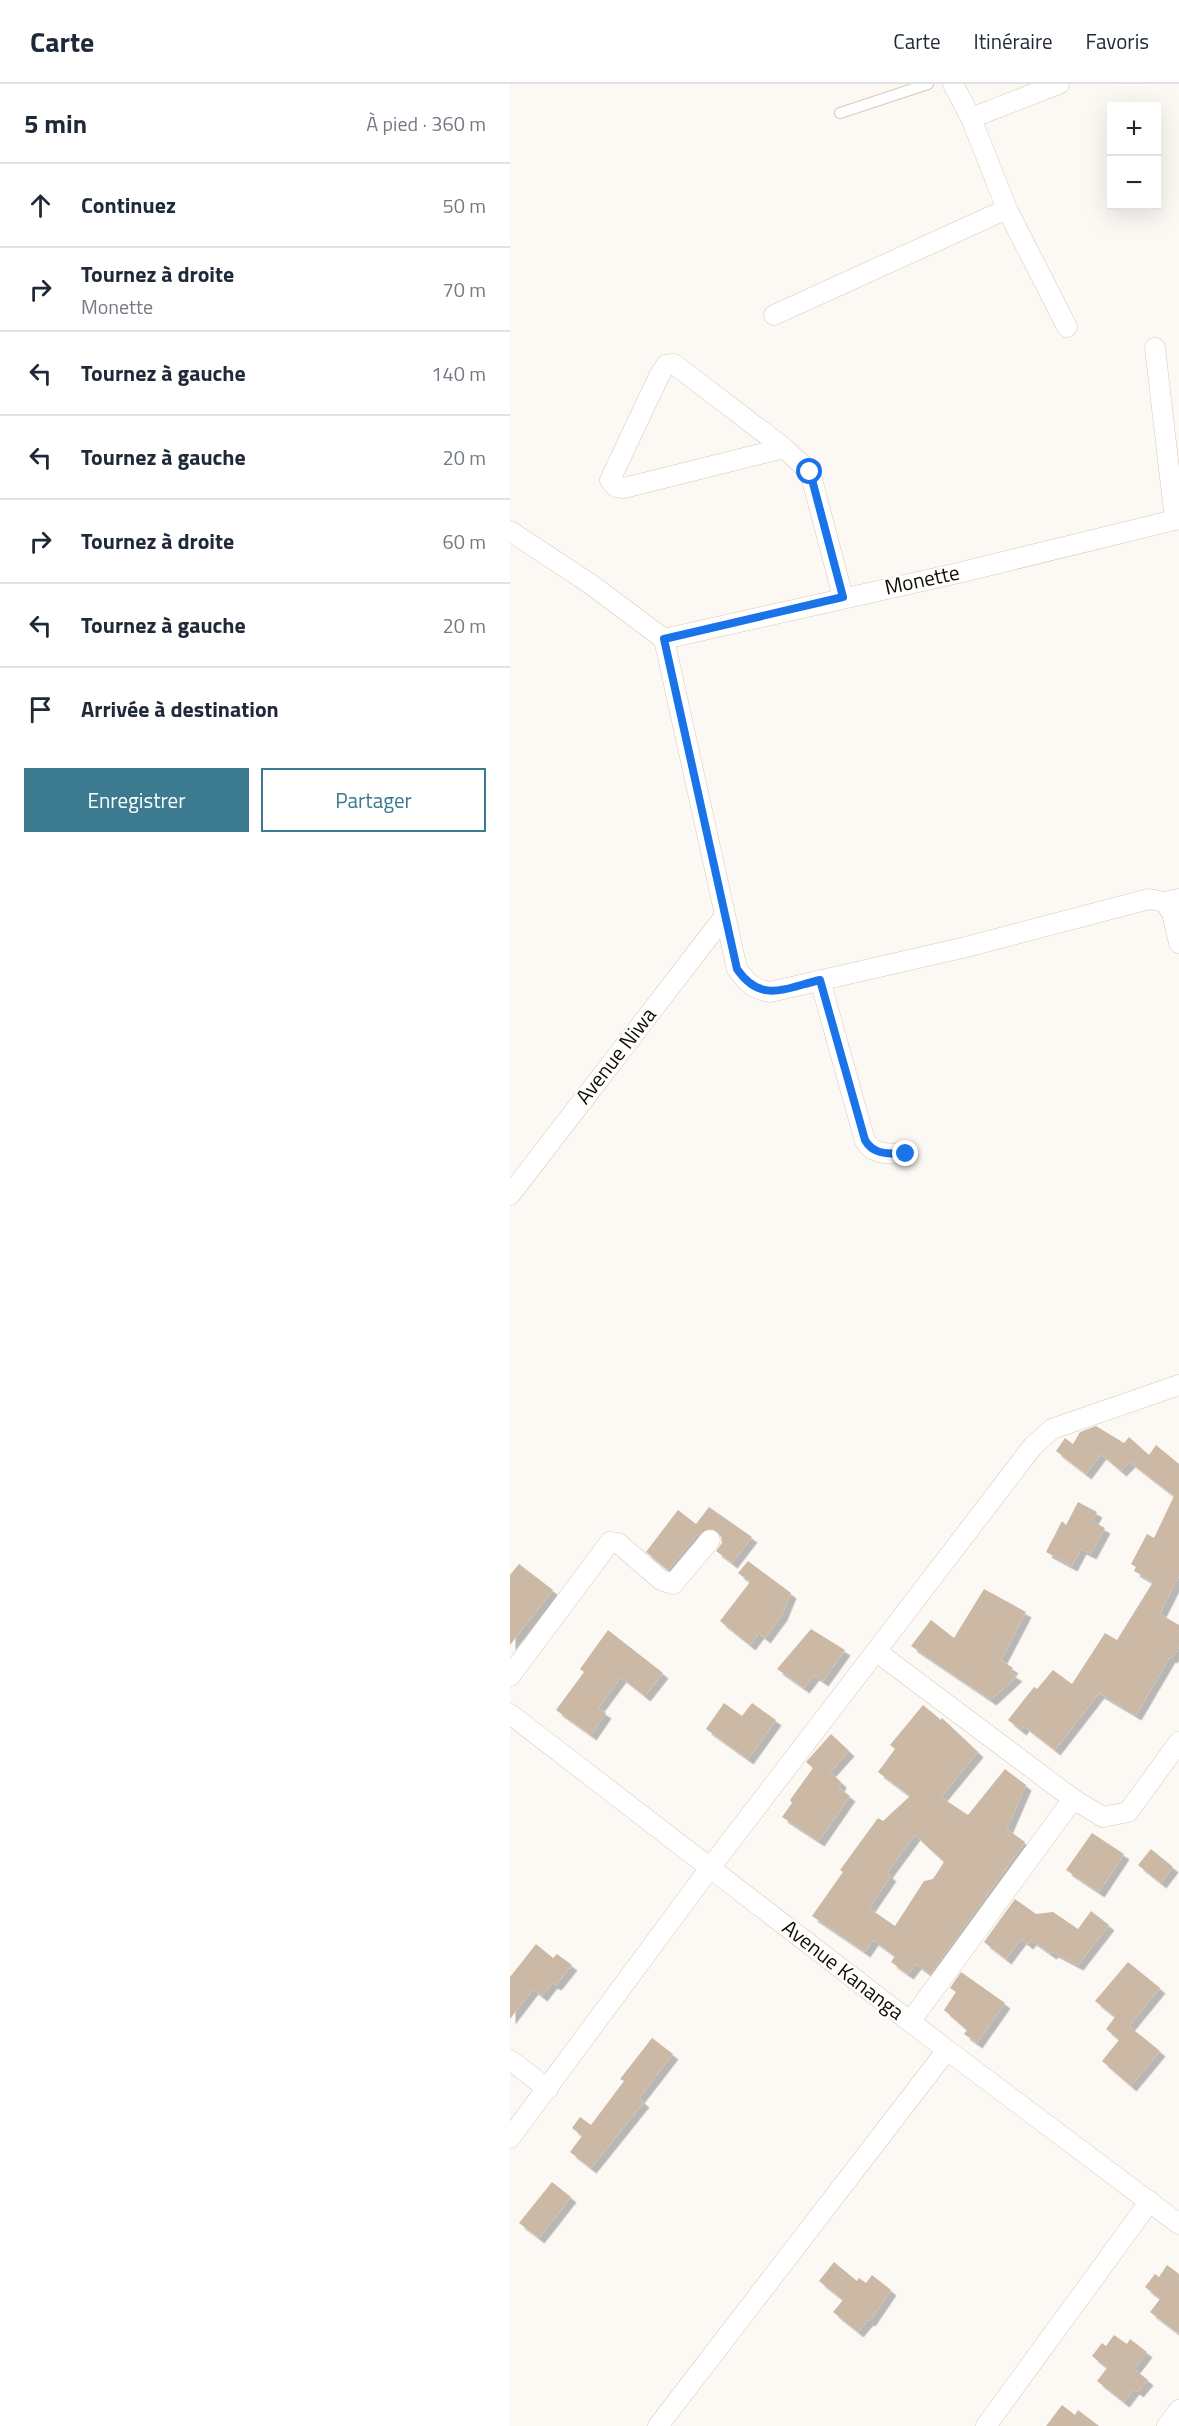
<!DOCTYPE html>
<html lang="fr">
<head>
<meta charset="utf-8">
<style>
	body { margin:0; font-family:"Titillium Web",sans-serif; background:#f2f2f3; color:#1f2937 }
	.controls { position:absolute; right:18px; top:18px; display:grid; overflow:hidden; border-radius:0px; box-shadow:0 6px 24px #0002 }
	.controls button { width:54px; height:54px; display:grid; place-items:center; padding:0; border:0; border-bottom:2px solid #e0e1e3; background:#fff; color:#1f2937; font:30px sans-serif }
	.stop { position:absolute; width:18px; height:18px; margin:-14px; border:4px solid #1a73e8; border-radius:50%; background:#fff }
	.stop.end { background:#1a73e8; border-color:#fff; box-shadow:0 2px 6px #0008 }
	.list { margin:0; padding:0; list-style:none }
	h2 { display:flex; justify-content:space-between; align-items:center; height:78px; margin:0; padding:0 24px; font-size:26px }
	h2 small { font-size:20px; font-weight:400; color:#747a83 }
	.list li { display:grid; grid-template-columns:39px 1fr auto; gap:18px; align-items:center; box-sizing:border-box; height:84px; padding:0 24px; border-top:2px solid #e0e1e3 }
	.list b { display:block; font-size:22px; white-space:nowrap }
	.list p { margin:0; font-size:20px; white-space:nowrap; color:#747a83 }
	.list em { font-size:20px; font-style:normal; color:#747a83 }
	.actions { display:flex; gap:12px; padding:18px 24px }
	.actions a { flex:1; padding:14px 0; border:2px solid #3b7a8f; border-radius:0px; text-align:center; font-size:21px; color:#3b7a8f }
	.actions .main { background:#3b7a8f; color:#fff }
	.icon { flex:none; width:33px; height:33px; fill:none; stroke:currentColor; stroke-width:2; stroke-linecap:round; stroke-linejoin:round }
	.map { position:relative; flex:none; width:669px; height:2342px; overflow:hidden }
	header { display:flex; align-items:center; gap:36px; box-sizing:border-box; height:84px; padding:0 30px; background:#fff; border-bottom:2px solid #e0e1e3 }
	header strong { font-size:28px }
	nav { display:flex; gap:33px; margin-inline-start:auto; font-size:21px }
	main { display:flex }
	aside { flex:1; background:#fff }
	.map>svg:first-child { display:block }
	.building { fill:#cbb9a6; fill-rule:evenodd; filter:url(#shadow) }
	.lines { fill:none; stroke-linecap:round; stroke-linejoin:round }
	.service-casing { stroke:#dac8b5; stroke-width:12 }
	.minor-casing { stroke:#dac8b5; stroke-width:21 }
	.service { stroke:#fff; stroke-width:10 }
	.minor { stroke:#fff; stroke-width:20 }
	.route { stroke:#1a73e8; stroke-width:8 }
	.labels { text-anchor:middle; stroke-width:4.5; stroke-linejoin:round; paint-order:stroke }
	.street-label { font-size:21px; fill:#130d07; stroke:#fff }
</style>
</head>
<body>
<header>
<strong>Carte</strong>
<nav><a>Carte</a><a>Itinéraire</a><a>Favoris</a></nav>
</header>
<main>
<aside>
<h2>5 min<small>À pied · 360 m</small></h2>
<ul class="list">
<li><svg class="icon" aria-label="ahead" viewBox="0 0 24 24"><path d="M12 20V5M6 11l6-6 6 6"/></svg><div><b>Continuez</b></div><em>50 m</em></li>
<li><svg class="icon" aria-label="right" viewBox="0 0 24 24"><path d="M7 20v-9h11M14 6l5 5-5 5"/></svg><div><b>Tournez à droite</b><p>Monette</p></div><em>70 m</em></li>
<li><svg class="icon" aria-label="left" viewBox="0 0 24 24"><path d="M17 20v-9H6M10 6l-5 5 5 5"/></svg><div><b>Tournez à gauche</b></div><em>140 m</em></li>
<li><svg class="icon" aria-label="left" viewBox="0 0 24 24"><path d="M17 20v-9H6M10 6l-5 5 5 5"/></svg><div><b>Tournez à gauche</b></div><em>20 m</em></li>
<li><svg class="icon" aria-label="right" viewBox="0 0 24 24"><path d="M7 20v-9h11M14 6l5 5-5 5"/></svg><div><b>Tournez à droite</b></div><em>60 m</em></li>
<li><svg class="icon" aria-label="left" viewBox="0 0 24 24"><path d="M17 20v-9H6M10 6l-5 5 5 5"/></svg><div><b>Tournez à gauche</b></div><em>20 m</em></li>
<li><svg class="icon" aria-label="arrive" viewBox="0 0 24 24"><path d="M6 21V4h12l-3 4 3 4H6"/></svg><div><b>Arrivée à destination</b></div></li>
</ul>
<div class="actions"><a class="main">Enregistrer</a><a>Partager</a></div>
</aside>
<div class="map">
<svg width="669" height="2342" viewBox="0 0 669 2342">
	<defs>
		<filter id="shadow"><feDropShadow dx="5.5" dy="5.5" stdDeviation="0" flood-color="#0004"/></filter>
	</defs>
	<rect width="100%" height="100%" fill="#fcf9f5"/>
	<!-- building -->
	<g class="building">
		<polygon points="586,1342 614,1359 619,1353 639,1371 646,1361 669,1380 669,1492 650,1530 669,1541 669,1563 662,1574 660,1573 626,1631 589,1609 545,1666 514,1642 511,1646 498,1636 524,1603 527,1605 543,1586 562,1600 595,1549 607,1556 643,1498 624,1487 626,1483 621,1480 637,1450 644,1454 664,1412 620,1378 611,1387 591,1370 576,1390 546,1367 555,1354 563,1360 570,1348"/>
		<polygon points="568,1418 587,1428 582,1437 595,1444 581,1470 571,1465 562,1482 536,1468 552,1437 556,1441"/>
		<polygon points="199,1423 242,1453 222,1479 206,1467 212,1459 211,1452 202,1444 186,1452 158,1486 136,1468 168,1426 186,1440"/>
		<polygon points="238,1477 281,1509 272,1531 255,1554 249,1549 240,1561 210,1537 240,1498 228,1489"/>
		<polygon points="9,1480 43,1506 0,1561 0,1491"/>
		<polygon points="474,1505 516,1528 491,1576 503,1584 500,1588 507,1592 481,1616 401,1562 421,1536 444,1554"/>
		<polygon points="301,1545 335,1566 313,1597 304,1591 294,1604 267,1585"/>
		<polygon points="98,1546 153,1589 135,1612 111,1593 88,1624 96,1629 81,1651 46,1626 74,1588 70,1585"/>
		<polygon points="214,1619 232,1632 242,1619 266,1636 238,1675 196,1645"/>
		<path d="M 413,1621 L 431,1636 L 432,1634 L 468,1668 L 431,1713 L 458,1731 L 495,1685 L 516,1701 L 497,1745 L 515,1758 L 420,1890 L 406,1880 L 398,1890 L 381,1878 L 385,1872 L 363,1856 L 355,1868 L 302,1832 L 333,1788 L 330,1786 L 368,1734 L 373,1737 L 400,1712 L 368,1688 L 385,1665 L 380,1661 ZM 405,1751 L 434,1778 L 423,1795 L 414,1797 L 385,1842 L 359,1824 L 381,1792 L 377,1789 Z"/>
		<polygon points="321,1650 339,1667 320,1688 331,1698 329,1704 340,1712 309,1757 272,1733 282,1719 280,1716 303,1684 296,1678"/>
		<polygon points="582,1749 614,1770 589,1808 556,1786"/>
		<polygon points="641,1765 663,1783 651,1799 628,1781"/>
		<polygon points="505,1815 526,1830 543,1828 568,1845 581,1827 599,1841 568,1881 543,1868 541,1870 521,1856 518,1860 511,1855 496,1875 474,1858"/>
		<polygon points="26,1860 43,1874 47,1870 62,1881 46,1901 42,1899 32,1912 23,1905 0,1935 0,1893"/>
		<polygon points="618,1878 650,1904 619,1942 650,1967 621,2002 592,1977 609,1956 596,1945 605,1933 585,1917"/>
		<polygon points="451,1888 495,1919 467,1959 454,1950 457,1946 434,1926 446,1908 440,1904"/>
		<polygon points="142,1954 163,1970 129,2014 134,2018 81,2084 60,2068 72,2052 62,2044 70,2033 81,2041 114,1997 110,1995"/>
		<polygon points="42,2098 61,2113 29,2154 9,2139"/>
		<polygon points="324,2178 347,2197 349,2194 356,2199 362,2191 381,2206 360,2237 358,2236 348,2248 323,2228 333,2216 309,2197"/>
		<polygon points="657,2181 669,2190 669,2250 640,2228 650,2215 635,2203 645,2190 649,2193"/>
		<polygon points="604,2251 617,2260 620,2255 637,2268 624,2285 638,2296 628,2308 624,2305 614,2318 587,2297 597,2284 582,2272 592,2259 596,2262"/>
		<polygon points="552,2321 565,2331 568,2326 589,2342 536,2342"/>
	</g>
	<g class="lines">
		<!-- service casing -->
		<g class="service-casing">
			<polyline id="service" points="330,29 418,0"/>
		</g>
		<!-- minor casing -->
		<g class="minor-casing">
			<g id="minor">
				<polyline points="443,0 461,34 497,125 557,243"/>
				<polyline points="461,34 549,0"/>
				<polyline points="264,231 497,125"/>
				<polyline points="645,264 665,436"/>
				<polyline points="274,364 114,404 106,403 100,396 150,290 156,281 164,280 274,364 300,388 333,513"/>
				<path d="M 0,447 L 79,499 L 154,555 L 227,885 C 237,899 243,905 260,908 L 456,863 L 639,815 L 655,818 L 669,815"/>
				<polyline points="154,555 448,489 669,435"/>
				<polyline points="655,818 662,829 669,859"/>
				<path d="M 310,896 L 355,1057 C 364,1072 379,1069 396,1070"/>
				<polyline points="0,1111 214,833"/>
				<polyline points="367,1568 563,1715 593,1733 618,1728 669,1658"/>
				<polyline points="0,1592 100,1458 108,1459 151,1496 163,1500 200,1456"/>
				<polyline points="0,1630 437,1966 669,2140"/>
				<polyline points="400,1938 563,1715"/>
				<polyline points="0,1976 38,2005"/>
				<polyline points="0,2054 200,1784 523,1362 542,1345 669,1301"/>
				<polyline points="148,2342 437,1966"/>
				<polyline points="476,2342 640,2117"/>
				<polyline points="657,2342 669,2326"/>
			</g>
		</g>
		<!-- service -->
		<use href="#service" class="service"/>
		<!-- minor -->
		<use href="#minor" class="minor"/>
	</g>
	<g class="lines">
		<!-- route -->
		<path class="route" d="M 300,388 L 333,513 L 154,555 L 227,885 C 251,920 275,904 310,896 L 355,1056 C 364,1072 379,1069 396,1070"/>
	</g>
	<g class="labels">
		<!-- street labels -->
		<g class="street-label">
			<text transform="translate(412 496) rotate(-12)" y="7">Monette</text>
			<text transform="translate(106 972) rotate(-52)" y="7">Avenue Niwa</text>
			<text transform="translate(333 1886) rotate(38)" y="7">Avenue Kananga</text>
		</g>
	</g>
</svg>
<div class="controls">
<button>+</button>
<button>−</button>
</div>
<div class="stop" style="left:300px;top:388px"></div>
<div class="stop end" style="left:396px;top:1070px"></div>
</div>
</main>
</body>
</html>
